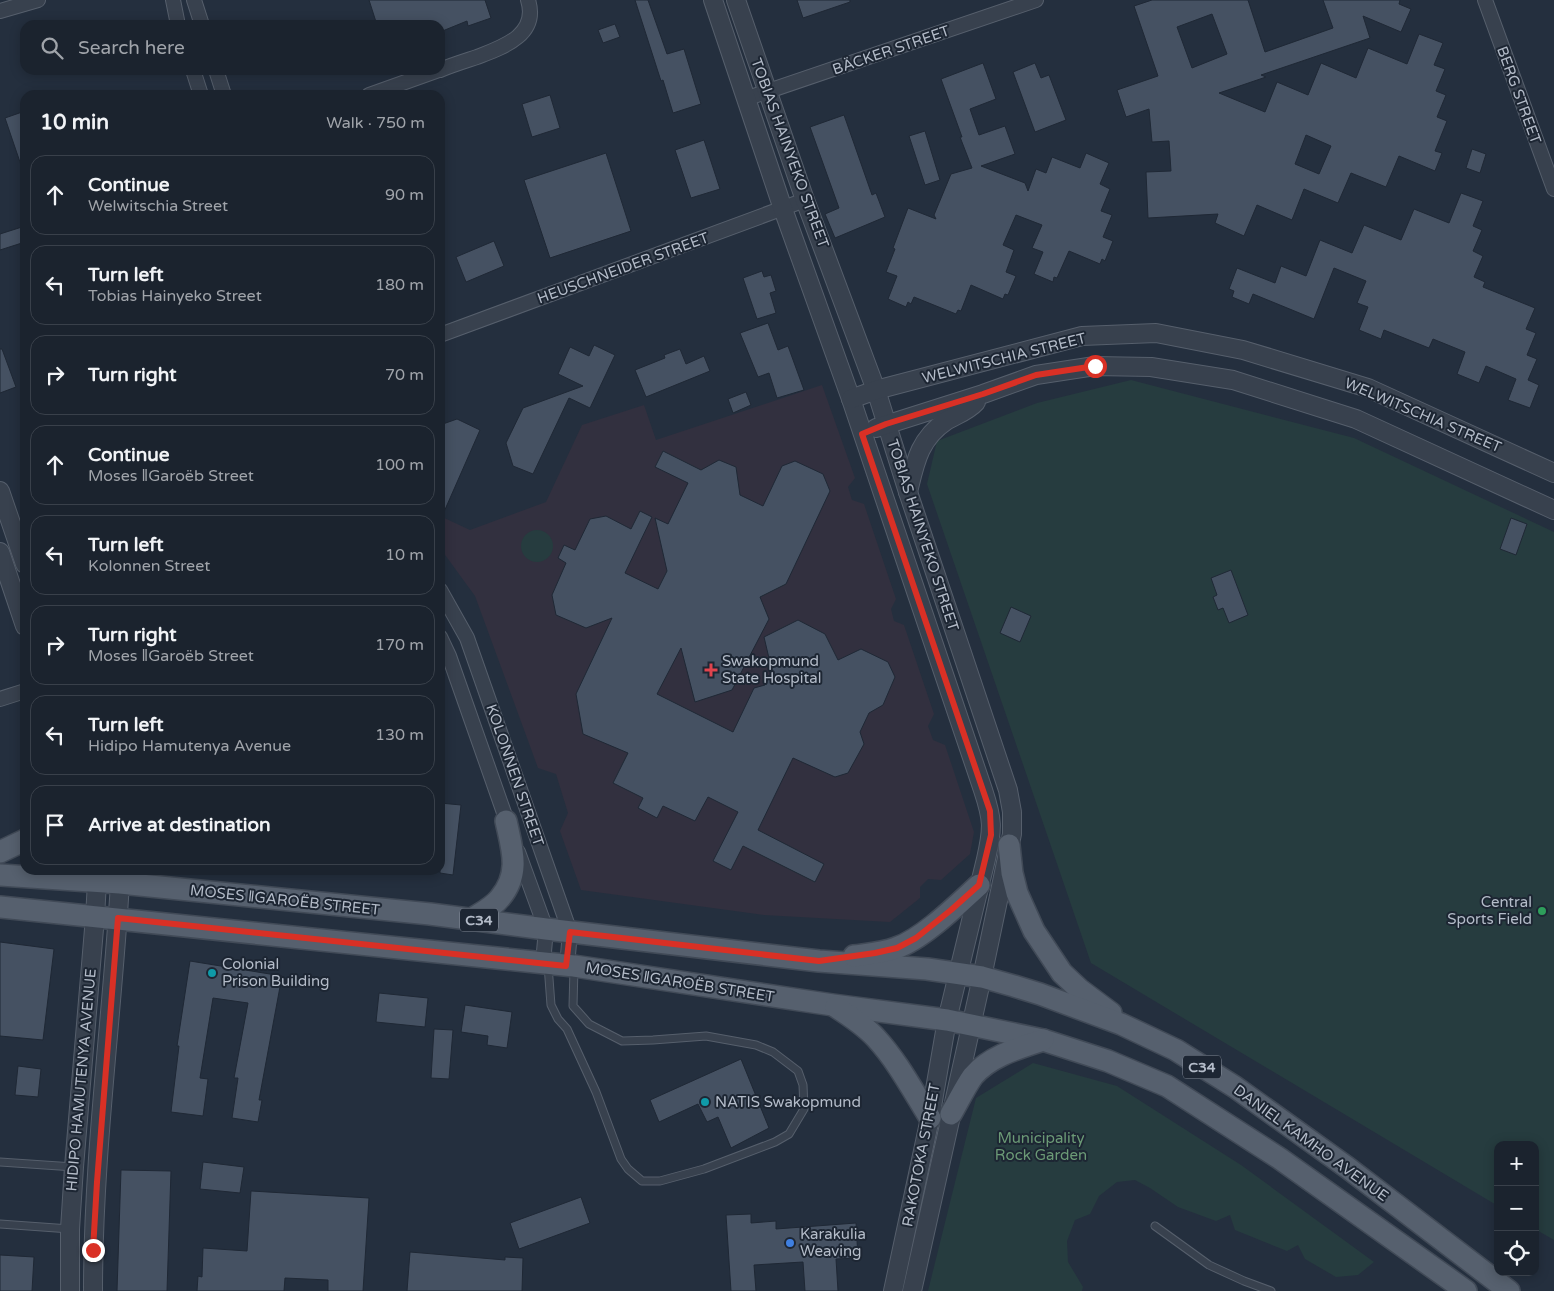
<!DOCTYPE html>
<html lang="en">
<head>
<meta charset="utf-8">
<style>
	body { margin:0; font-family:"Varela Round",sans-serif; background:#242b36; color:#f1f3f6 }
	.controls { position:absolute; right:15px; bottom:15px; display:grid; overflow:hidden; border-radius:10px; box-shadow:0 2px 12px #0003 }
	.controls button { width:45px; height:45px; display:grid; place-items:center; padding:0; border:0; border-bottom:1px solid #39404a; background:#1b232e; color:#f1f3f6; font:25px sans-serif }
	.stop { position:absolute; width:15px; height:15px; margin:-11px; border:4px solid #d93025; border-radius:50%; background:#fff }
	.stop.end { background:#d93025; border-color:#fff; box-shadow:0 1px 5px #0008 }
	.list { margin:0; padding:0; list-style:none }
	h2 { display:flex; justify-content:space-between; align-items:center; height:65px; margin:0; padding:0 20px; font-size:21px }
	h2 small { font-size:16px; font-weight:400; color:#a0a4aa }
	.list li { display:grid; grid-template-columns:32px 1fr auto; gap:15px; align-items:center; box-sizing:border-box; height:80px; margin:0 10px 10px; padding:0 10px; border:1px solid #39404a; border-radius:15px }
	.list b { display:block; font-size:19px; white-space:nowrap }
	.list p { margin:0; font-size:16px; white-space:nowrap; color:#a0a4aa }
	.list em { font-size:16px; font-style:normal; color:#a0a4aa }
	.icon { flex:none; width:28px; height:28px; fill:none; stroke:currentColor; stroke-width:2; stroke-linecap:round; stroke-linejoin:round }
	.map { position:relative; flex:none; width:1554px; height:1291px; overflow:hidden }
	.search { position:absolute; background:#1b232e; box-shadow:0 2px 12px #0003; left:20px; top:20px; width:425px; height:55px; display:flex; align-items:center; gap:12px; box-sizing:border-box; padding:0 18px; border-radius:15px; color:#a0a4aa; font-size:19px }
	.panel { position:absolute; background:#1b232e; box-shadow:0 2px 12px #0003; left:20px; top:90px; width:425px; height:785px; border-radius:15px }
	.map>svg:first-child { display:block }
	.medical { fill:#32303f }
	.green { fill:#263c3f }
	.building { fill:#455162; stroke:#1f2835; fill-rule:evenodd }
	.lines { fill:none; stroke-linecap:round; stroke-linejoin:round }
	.service-casing { stroke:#565f6c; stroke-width:9 }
	.minor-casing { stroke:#565f6c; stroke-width:16 }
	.tertiary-casing { stroke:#565f6c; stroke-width:20 }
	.primary-casing { stroke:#414a57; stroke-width:24 }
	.service { stroke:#38414e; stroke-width:7 }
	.minor { stroke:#38414e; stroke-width:14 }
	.tertiary { stroke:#38414e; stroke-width:18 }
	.primary { stroke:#56606e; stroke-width:21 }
	.route { stroke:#d93025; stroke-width:6 }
	.health-dot { fill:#e0444e; stroke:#1d2633; stroke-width:2 }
	.leisure-dot { fill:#2e9e5b; stroke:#1d2633; stroke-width:2 }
	.culture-dot { fill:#0f9aa8; stroke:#1d2633; stroke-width:2 }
	.shop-dot { fill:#3f7fe0; stroke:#1d2633; stroke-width:2 }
	.labels { text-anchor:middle; stroke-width:4; stroke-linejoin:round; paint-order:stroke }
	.shield { fill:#1d2633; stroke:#878f9c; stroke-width:1 }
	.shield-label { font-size:14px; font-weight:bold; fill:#b4bcc9 }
	.street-label { font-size:15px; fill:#b4bcc9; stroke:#1d2633 }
	.poi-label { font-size:15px; fill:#b4bcc9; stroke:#1d2633; text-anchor:start }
	.park-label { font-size:15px; fill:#6b9a76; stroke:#1d2633 }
</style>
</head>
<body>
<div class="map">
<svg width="1554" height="1291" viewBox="0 0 1554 1291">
	<rect width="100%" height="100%" fill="#242f3e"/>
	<!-- medical -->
	<polygon class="medical" points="822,385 855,478 848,487 852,500 864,504 896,599 891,609 894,621 904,625 934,714 928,726 933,740 945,745 974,832 970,854 941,880 928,879 920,887 920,898 890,922 764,915 581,890 560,831 568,813 556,774 538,768 475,596 440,548 440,516 470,530 546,502 582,425 644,405 656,440"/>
	<!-- green -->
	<g class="green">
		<polygon points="1131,380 1354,438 1554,532 1554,1240 1535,1229 1535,1145 1498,1145 1498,1206 1091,963 927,484 937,441 1037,403"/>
		<circle cx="537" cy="546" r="16"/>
		<polygon points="1033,1063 1117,1086 1241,1165 1374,1262 1358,1275 1336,1277 1305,1259 1298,1245 1287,1251 1235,1230 1230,1215 1216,1221 1178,1207 1150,1188 1135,1180 1117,1182 1099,1196 1090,1214 1075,1220 1067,1241 1068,1262 1083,1287 1082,1291 928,1291 976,1098"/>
	</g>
	<!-- building -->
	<g class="building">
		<polygon points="369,0 485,0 491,18 468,26 467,21 440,32 440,25 377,25"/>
		<polygon points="635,0 648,0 667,54 684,49 701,104 673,113 663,80 661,81"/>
		<polygon points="797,0 850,0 850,2 803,18"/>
		<path d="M 1152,0 L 1248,0 L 1265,52 L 1333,28 L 1323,0 L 1400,0 L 1399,4 L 1411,9 L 1401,32 L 1363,16 L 1370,38 L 1261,75 L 1266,77 L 1219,93 L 1265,112 L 1277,82 L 1308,95 L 1321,63 L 1356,78 L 1368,48 L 1407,64 L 1419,34 L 1443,43 L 1434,65 L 1445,69 L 1436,91 L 1446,95 L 1437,117 L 1447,121 L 1435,151 L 1442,153 L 1435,171 L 1399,156 L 1386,187 L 1351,173 L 1338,203 L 1304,189 L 1292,220 L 1257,205 L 1244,236 L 1215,223 L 1218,214 L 1148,218 L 1146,172 L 1171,171 L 1169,141 L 1152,142 L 1149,109 L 1126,117 L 1117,90 L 1158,76 L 1134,6 ZM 1212,14 L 1227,54 L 1192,68 L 1177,27 ZM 1306,135 L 1331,146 L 1319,174 L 1295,164 Z"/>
		<polygon points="615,24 620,37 603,43 598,30"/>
		<polygon points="983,63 996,99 970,109 979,135 1005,126 1015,154 981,166 1025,183 1028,191 1036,169 1046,173 1052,157 1080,168 1086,153 1109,163 1100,184 1110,189 1101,211 1112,215 1103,237 1113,241 1105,261 1102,259 1100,264 1069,251 1057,278 1054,277 1053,282 1034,274 1043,252 1032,248 1042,225 1016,215 1003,245 1014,250 1006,272 1016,276 1008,295 1005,294 1003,299 971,285 961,311 958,310 956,314 914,297 911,304 908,302 906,307 888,299 897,276 886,272 895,249 893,248 908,208 936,219 934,215 951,174 972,168 960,137 962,137 941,79"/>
		<polygon points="1035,63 1041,78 1049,75 1066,120 1035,132 1013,72"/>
		<polygon points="550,95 560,128 532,137 522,104"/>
		<polygon points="25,111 25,170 23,171 5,118"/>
		<polygon points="844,115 872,195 876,193 885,217 835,238 825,214 839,208 810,127"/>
		<polygon points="925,131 940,180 925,185 909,136"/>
		<polygon points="704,140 720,189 691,198 675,150"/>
		<polygon points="1472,149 1486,154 1480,173 1466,168"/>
		<polygon points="606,153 631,231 550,258 524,180"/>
		<polygon points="1461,193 1483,201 1473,226 1482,230 1473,251 1483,256 1474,277 1485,282 1483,287 1535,308 1526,329 1536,333 1527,355 1537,359 1528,380 1539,385 1530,408 1508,400 1516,379 1486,366 1479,383 1457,374 1465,352 1433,339 1429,348 1384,330 1381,339 1359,330 1368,307 1357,303 1366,281 1334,268 1314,319 1253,294 1249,304 1232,297 1234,291 1229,289 1237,268 1275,283 1281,266 1306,276 1320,240 1352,253 1364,225 1401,240 1414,209 1449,223"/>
		<polygon points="25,226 25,242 0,250 0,234"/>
		<polygon points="494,241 504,266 466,282 456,257"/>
		<polygon points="762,271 764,277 771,275 776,291 770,293 776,313 757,319 743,278"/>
		<polygon points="768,323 778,350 788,346 804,390 777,398 769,373 758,377 740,333"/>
		<polygon points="594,345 615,355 590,408 569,398 533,474 513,466 506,443 523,408 583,386 558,374 570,347 589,356"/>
		<polygon points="0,349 2,349 16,387 0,393"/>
		<polygon points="680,349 686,364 704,356 710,371 646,397 635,370 665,358 664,355"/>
		<polygon points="746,392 751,405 733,413 728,399"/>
		<polygon points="457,419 480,430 440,521 440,425"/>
		<polygon points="663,451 701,470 719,460 736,467 740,495 763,506 782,466 795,461 823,474 830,491 786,584 760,597 769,619 732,690 695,702 681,648 657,694 733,732 754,688 765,685 772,671 764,637 798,620 825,634 838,660 861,649 888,662 895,677 883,705 869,713 860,732 864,744 848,773 835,777 793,758 758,830 824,864 815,882 743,846 731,870 713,861 738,812 708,797 695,821 663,806 657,818 638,808 643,798 613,783 628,753 583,734 576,694 612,618 586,628 556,615 552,595 566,563 558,558 564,545 575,550 590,519 606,516 631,529 640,511 652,517 625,573 658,589 667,571 655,518 668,524 688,483 655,467"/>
		<polygon points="1511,518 1527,524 1516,555 1500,549"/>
		<polygon points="1231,570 1248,615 1229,623 1223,608 1218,610 1213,597 1217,595 1211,578"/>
		<polygon points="1011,607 1031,616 1020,642 1000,633"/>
		<polygon points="440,803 461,805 453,875 440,873"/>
		<polygon points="0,942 54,949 43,1040 0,1036"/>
		<polygon points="190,961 282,976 259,1100 262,1100 258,1122 232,1118 238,1078 234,1078 248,1003 213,998 200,1078 208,1079 203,1116 171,1112 179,1046 177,1046"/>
		<polygon points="379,993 428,998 425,1027 376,1022"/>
		<polygon points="465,1005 512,1012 507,1048 487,1045 488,1036 461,1032"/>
		<polygon points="434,1029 453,1030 449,1079 431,1078"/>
		<polygon points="741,1059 769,1128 731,1148 718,1117 707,1122 698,1104 659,1122 650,1100"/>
		<polygon points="18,1066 41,1069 38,1097 15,1095"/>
		<polygon points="203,1162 244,1167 240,1193 200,1189"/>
		<polygon points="121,1170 171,1171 167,1291 117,1291"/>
		<polygon points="251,1191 369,1198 363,1291 328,1291 328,1280 285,1278 284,1291 197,1291 198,1276 202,1277 203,1248 247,1251"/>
		<polygon points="581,1197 590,1223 519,1249 510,1223"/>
		<polygon points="751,1214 751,1223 776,1221 776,1229 856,1223 858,1258 836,1259 838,1291 805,1291 803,1262 754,1265 756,1291 731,1291 726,1215"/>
		<polygon points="410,1252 505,1260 505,1257 523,1258 522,1291 407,1291"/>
		<polygon points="0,1255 34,1257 32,1291 0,1291"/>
	</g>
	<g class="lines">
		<!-- service casing -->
		<g class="service-casing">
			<g id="service">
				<polyline points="548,965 551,1005 558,1019 567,1029 596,1092 621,1159 628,1169 642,1181 660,1181 704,1169 775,1142 789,1134 804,1109 803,1085 798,1071 773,1052 756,1045 706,1036 653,1040 622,1041 589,1024 573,1006 574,968"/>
				<polyline points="0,1162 74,1167"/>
				<polyline points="0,1224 70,1229"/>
				<polyline points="1155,1226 1209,1265 1244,1281 1271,1291"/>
			</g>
		</g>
		<!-- minor casing -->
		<g class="minor-casing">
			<g id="minor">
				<polyline points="173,0 178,25"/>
				<polyline points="194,0 202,25"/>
				<polyline points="1485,0 1554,189"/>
				<polyline points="0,11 38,0"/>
				<polyline points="193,70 201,95"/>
				<polyline points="216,70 224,95"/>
				<path d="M 440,70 C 452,65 465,61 477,57 C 503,47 539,35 528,0"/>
				<polyline points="369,95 439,70"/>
				<polyline points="745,99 1036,0"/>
				<polyline points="440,335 805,200"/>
				<polyline points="440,590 467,638 570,932 567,966"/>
				<polyline points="440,637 449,656 509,827"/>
				<polyline points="0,699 25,691"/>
				<polyline points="518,852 546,929 543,963"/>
			</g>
		</g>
		<!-- tertiary casing -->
		<g class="tertiary-casing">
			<g id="tertiary">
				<path d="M 713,0 L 783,209 L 851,399 L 983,790 C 993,820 993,828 986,859 L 947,1020 L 930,1118 L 893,1291"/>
				<polyline points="736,0 805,200 876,390 908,492 1008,790 1012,812 1012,834 982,977 912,1291"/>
				<polyline points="851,399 876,390 1082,336 1156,333 1243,350 1368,388 1554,473"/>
				<polyline points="876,428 983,394 1036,375 1095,366 1151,367 1233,380 1356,419 1554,510"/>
				<polyline points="0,491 25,564"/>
				<path d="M 908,492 C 915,463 919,439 946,421 C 956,415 968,411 976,402"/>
				<polyline points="0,552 25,626"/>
				<polyline points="70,1291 70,1229 74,1167 95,917 97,882 94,870"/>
				<path d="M 93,1291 C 93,1155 112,1019 120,883 L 117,870"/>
			</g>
		</g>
		<!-- primary casing -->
		<g class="primary-casing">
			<g id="primary">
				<polyline points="1009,845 1012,873 1017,893 1034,931 1062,973 1079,989 1111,1013"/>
				<polyline points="0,852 25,840"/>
				<polyline points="0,875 120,883 430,914 546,929 819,961 927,969 982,977 1014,986 1040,994 1121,1024 1176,1050 1235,1087 1348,1168 1509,1291"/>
				<polyline points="0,907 574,966 833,1005 947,1020 1043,1040 1108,1061 1167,1086 1279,1158 1466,1291"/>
				<path d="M 472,919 C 481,913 493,907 500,898 C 521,873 512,849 506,821"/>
				<path d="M 854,956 C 868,954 883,953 896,948 C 923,939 958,904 979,885"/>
				<path d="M 836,1007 C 850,1016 865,1026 876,1038 C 898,1062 913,1091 930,1118"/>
				<path d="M 951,1114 C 958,1102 965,1087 973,1076 C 990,1056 1019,1048 1043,1040"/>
			</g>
		</g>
		<!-- service -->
		<use href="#service" class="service"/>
		<!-- minor -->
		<use href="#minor" class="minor"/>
		<!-- tertiary -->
		<use href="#tertiary" class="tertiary"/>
		<!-- primary -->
		<use href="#primary" class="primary"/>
	</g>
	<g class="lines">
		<!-- route -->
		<polyline class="route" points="93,1250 97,1182 118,918 566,966 570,932 819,961 875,953 897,948 916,938 951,910 979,885 991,835 990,811 862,434 886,424 983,394 1036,375 1095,366"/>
	</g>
	<!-- markers -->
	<path class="health-dot" d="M708.5 662.5h5v5h5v5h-5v5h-5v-5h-5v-5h5z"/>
	<circle class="leisure-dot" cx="1542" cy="911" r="5"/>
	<g class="culture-dot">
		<circle cx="212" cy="973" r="5"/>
		<circle cx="705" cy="1102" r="5"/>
	</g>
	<circle class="shop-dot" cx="790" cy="1243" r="5"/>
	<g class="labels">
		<!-- shield labels -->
		<g class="shield">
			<rect x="460" y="908.5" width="38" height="23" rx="4"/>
			<rect x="1183" y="1055.5" width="38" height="23" rx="4"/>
		</g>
		<g class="shield-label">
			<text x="479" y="925">C34</text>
			<text x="1202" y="1072">C34</text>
		</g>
		<!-- street labels -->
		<g class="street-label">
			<text transform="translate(891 50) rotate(-19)" y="5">BÄCKER STREET</text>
			<text transform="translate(1519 95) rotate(70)" y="5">BERG STREET</text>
			<text transform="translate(790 153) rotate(70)" y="5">TOBIAS HAINYEKO STREET</text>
			<text transform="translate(623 268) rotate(-20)" y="5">HEUSCHNEIDER STREET</text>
			<text transform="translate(1004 358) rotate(-14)" y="5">WELWITSCHIA STREET</text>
			<text transform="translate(1423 415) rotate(23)" y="5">WELWITSCHIA STREET</text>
			<text transform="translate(923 535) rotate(72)" y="5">TOBIAS HAINYEKO STREET</text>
			<text transform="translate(515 775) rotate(71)" y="5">KOLONNEN STREET</text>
			<text transform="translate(285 900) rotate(6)" y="5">MOSES ǁGAROËB STREET</text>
			<text transform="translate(680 982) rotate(9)" y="5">MOSES ǁGAROËB STREET</text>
			<text transform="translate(81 1080) rotate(-85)" y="5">HIDIPO HAMUTENYA AVENUE</text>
			<text transform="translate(1311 1143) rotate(36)" y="5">DANIEL KAMHO AVENUE</text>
			<text transform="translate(921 1155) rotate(-79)" y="5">RAKOTOKA STREET</text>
		</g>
		<!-- poi labels -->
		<g class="poi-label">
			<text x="722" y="666">Swakopmund<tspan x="722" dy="17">State Hospital</tspan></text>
			<text x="1532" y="907" text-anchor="end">Central<tspan x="1532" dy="17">Sports Field</tspan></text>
			<text x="222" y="969">Colonial<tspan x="222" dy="17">Prison Building</tspan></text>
			<text x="715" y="1107">NATIS Swakopmund</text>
			<text x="800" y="1239">Karakulia<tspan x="800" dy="17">Weaving</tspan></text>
		</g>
		<!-- park labels -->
		<g class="park-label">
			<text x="1041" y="1143">Municipality<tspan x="1041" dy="17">Rock Garden</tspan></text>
		</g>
	</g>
</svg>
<div class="controls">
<button>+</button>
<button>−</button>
<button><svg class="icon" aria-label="locate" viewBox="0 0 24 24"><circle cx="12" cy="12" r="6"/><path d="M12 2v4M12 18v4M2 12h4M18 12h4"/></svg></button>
</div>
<div class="stop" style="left:1095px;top:366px"></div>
<div class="stop end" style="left:93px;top:1250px"></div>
<div class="search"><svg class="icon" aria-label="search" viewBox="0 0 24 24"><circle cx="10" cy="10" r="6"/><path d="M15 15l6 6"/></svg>Search here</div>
<section class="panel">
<h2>10 min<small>Walk · 750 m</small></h2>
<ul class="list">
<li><svg class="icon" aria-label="ahead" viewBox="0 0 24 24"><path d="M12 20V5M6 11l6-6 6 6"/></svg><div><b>Continue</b><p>Welwitschia Street</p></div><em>90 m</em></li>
<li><svg class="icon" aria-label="left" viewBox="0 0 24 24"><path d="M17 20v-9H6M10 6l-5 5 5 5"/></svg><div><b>Turn left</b><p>Tobias Hainyeko Street</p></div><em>180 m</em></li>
<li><svg class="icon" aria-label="right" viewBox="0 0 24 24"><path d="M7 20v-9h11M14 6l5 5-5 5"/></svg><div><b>Turn right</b></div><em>70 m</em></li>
<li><svg class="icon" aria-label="ahead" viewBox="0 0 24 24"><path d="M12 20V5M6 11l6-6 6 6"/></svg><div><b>Continue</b><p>Moses ǁGaroëb Street</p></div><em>100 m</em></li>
<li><svg class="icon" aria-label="left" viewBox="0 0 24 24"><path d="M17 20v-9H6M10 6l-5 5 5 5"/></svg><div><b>Turn left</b><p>Kolonnen Street</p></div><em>10 m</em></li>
<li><svg class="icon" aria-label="right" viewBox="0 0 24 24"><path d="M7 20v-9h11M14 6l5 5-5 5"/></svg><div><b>Turn right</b><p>Moses ǁGaroëb Street</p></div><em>170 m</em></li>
<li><svg class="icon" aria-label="left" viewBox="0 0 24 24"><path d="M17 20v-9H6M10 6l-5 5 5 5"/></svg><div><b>Turn left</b><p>Hidipo Hamutenya Avenue</p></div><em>130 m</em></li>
<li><svg class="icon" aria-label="arrive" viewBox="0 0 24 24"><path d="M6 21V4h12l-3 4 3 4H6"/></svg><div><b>Arrive at destination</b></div></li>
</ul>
</section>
</div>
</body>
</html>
